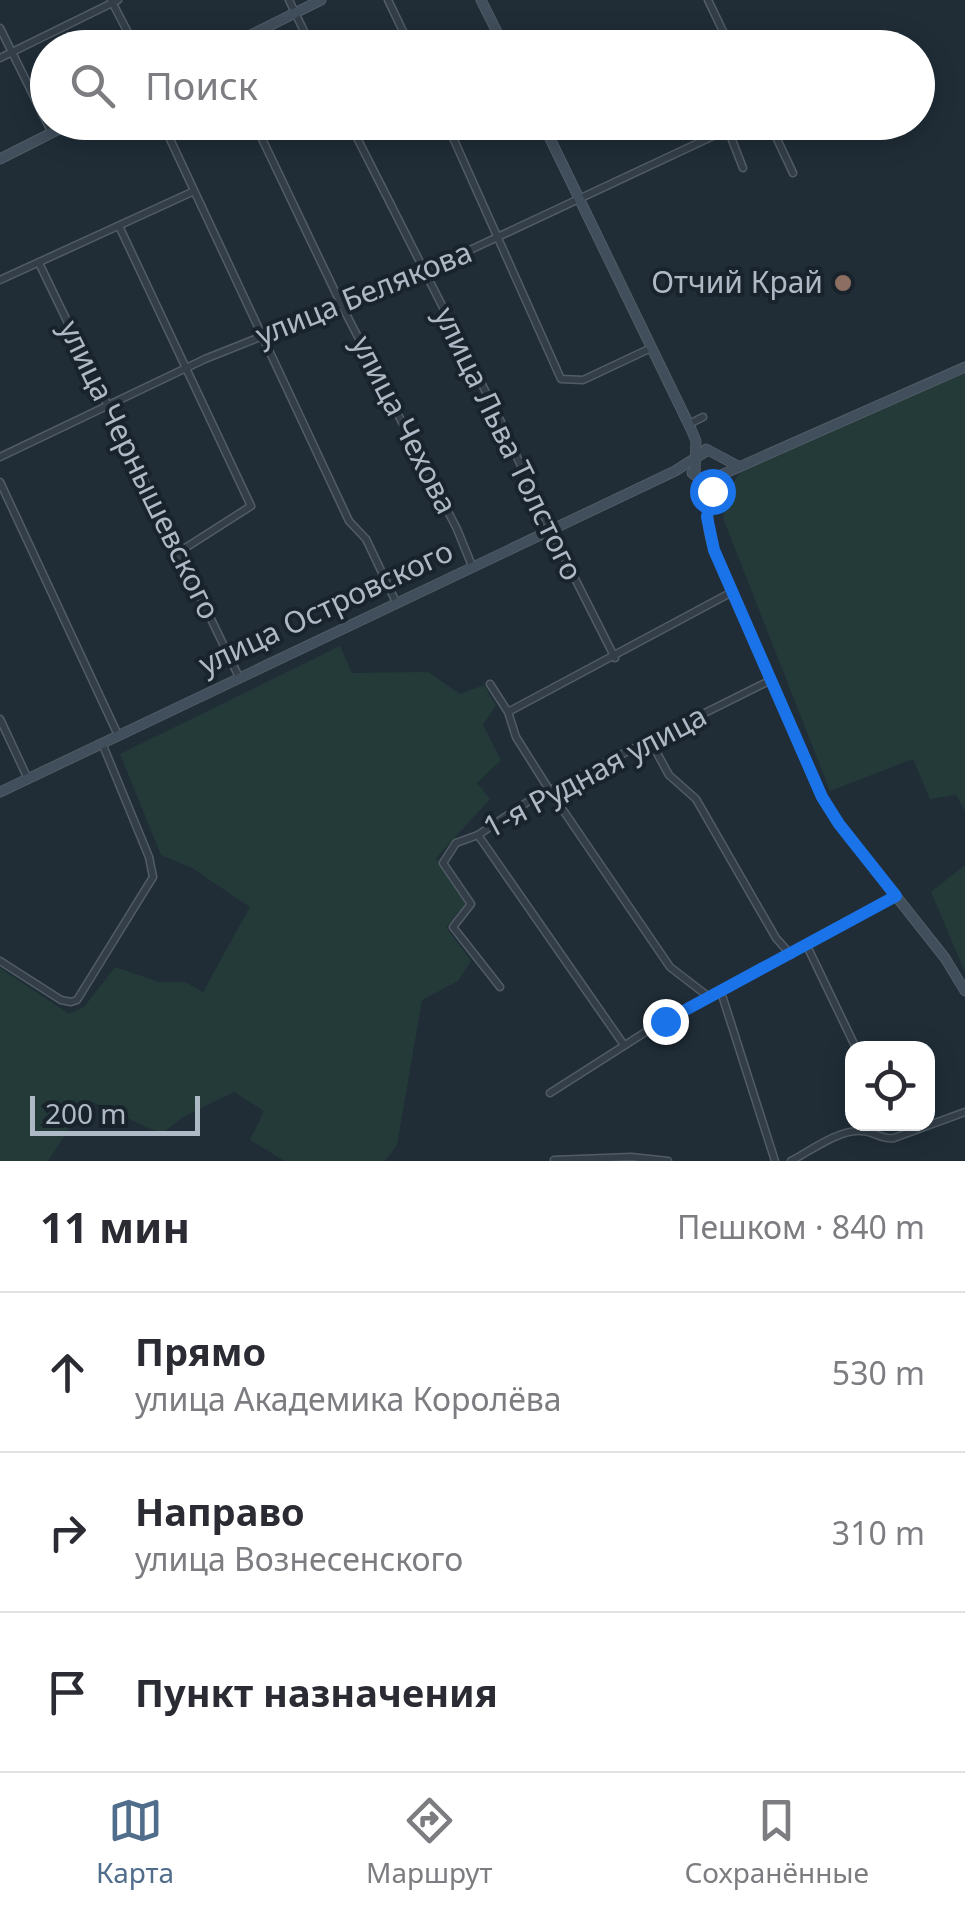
<!DOCTYPE html>
<html lang="ru">
<head>
<meta charset="utf-8">
<style>
	body { margin:0; font-family:"Noto Sans",sans-serif; background:#f7f7f7; color:#2b2b33 }
	.controls { position:absolute; right:30px; bottom:30px; display:grid; overflow:hidden; border-radius:20px; box-shadow:0 5px 25px #0003 }
	.controls button { width:90px; height:90px; display:grid; place-items:center; padding:0; border:0; border-bottom:2px solid #e1e1e2; background:#fff; color:#2b2b33; font:50px sans-serif }
	.scale { position:absolute; left:30px; bottom:25px; width:170px; box-sizing:border-box; padding-left:10px; border:5px solid #adb9c5; border-top:0; font-size:28px; line-height:35px; white-space:nowrap; color:#adb9c5; -webkit-text-stroke:8px #19232c; paint-order:stroke }
	.stop { position:absolute; width:30px; height:30px; margin:-22px; border:8px solid #1a73e8; border-radius:50%; background:#fff }
	.stop.end { background:#1a73e8; border-color:#fff; box-shadow:0 2px 10px #0008 }
	.list { margin:0; padding:0; list-style:none }
	h2 { display:flex; justify-content:space-between; align-items:center; height:130px; margin:0; padding:0 40px; font-size:42px }
	h2 small { font-size:32px; font-weight:400; color:#7c7c81 }
	.list li { display:grid; grid-template-columns:65px 1fr auto; gap:30px; align-items:center; box-sizing:border-box; height:160px; padding:0 40px; border-top:2px solid #e1e1e2 }
	.list b { display:block; font-size:38px; white-space:nowrap }
	.list p { margin:0; font-size:32px; white-space:nowrap; color:#7c7c81 }
	.list em { font-size:32px; font-style:normal; color:#7c7c81 }
	.icon { flex:none; width:55px; height:55px; fill:none; stroke:currentColor; stroke-width:2; stroke-linecap:round; stroke-linejoin:round }
	.map { position:relative; flex:none; width:965px; height:1161px; overflow:hidden }
	.search { position:absolute; background:#fff; box-shadow:0 5px 25px #0003; left:30px; right:30px; top:30px; height:110px; display:flex; align-items:center; gap:25px; box-sizing:border-box; padding:0 35px; border-radius:55px; color:#7c7c81; font-size:38px }
	.sheet { height:610px; background:#fff }
	nav { display:flex; justify-content:space-around; align-items:center; box-sizing:border-box; height:140px; border-top:2px solid #e1e1e2; background:#fff; font-size:28px; color:#7c7c81 }
	nav a { display:grid; justify-items:center; gap:5px }
	nav .on { color:#506d8c }
	.map>svg:first-child { display:block }
	.green { fill:#233a39 }
	.lines { fill:none; stroke-linecap:round; stroke-linejoin:round }
	.street-casing { stroke:#515c66; stroke-width:9 }
	.secondary-casing { stroke:#515c66; stroke-width:11 }
	.street { stroke:#333e48; stroke-width:6 }
	.secondary { stroke:#414e5b; stroke-width:9 }
	.route { stroke:#1a73e8; stroke-width:12 }
	.education-dot { fill:#8d6e63; stroke:#19232c; stroke-width:4 }
	.labels { text-anchor:middle; stroke-width:8; stroke-linejoin:round; paint-order:stroke }
	.poi-label { font-size:30px; fill:#adb9c5; stroke:#19232c; text-anchor:end }
	.street-label { font-size:30px; fill:#adb9c5; stroke:#19232c }
</style>
</head>
<body>
<div class="map">
<svg width="965" height="1161" viewBox="0 0 965 1161">
	<rect width="100%" height="100%" fill="#202d37"/>
	<!-- green -->
	<g class="green">
		<polygon points="965,369 965,811 956,795 930,799 913,759 830,791 723,518 728,491 741,471 740,465"/>
		<polygon points="340,646 352,673 428,672 460,694 484,685 496,705 483,725 501,760 477,783 490,799 436,858 466,904 446,927 471,961 458,981 422,1000 397,1145 385,1161 285,1161 250,1140 264,1111 234,1092 183,1117 162,1134 88,1100 48,1161 0,1161 0,968 69,1014 84,1007 115,967 159,982 185,982 203,992 250,907 192,868 161,855 120,754"/>
		<polygon points="965,865 965,972 931,892"/>
	</g>
	<g class="lines">
		<!-- street casing -->
		<g class="street-casing">
			<g id="street">
				<polyline points="111,0 136,48"/>
				<polyline points="289,0 312,48"/>
				<polyline points="388,0 411,48"/>
				<polyline points="708,0 731,48"/>
				<polyline points="0,28 52,133"/>
				<polyline points="0,58 118,0"/>
				<polyline points="162,122 349,521 366,539 396,602"/>
				<polyline points="254,122 341,304 457,529 472,566"/>
				<polyline points="349,122 500,420 550,529 615,658"/>
				<polyline points="446,122 561,379 583,380 651,348"/>
				<polyline points="725,122 743,168"/>
				<polyline points="769,122 793,173"/>
				<polyline points="119,226 251,506 179,552"/>
				<polyline points="39,263 239,677"/>
				<polyline points="0,280 192,192"/>
				<polyline points="689,424 703,417"/>
				<polyline points="0,457 205,359 423,272 743,122"/>
				<polyline points="0,482 118,735"/>
				<polyline points="490,684 508,712 516,737 550,791 670,967 709,997"/>
				<polyline points="508,712 732,592"/>
				<polyline points="0,719 28,779"/>
				<polyline points="651,742 669,775 696,799 776,938 791,955"/>
				<polyline points="478,835 624,1045"/>
				<polyline points="807,946 856,1048"/>
				<polyline points="0,961 61,1000 71,1002 77,1000 153,877 149,857 102,743"/>
				<polyline points="500,987 453,927 471,904 443,863 456,843 478,835 532,799 771,680"/>
				<polyline points="721,992 775,1161"/>
				<polyline points="550,1093 644,1033 896,896"/>
				<polyline points="554,1160 631,1157 668,1161"/>
				<path d="M 791,1161 C 810,1151 840,1129 861,1131 C 874,1131 881,1140 894,1138 L 965,1112"/>
			</g>
		</g>
		<!-- secondary casing -->
		<g class="secondary-casing">
			<g id="secondary">
				<polyline points="481,0 505,48"/>
				<polyline points="225,48 321,0"/>
				<polyline points="542,122 691,429 696,441 695,474"/>
				<polyline points="0,159 73,122"/>
				<path d="M 965,367 L 721,475 C 703,496 706,526 714,550 L 822,797 L 839,824 L 945,958 L 965,991"/>
				<polyline points="706,449 738,466"/>
				<polyline points="692,473 700,479 708,502"/>
				<polyline points="0,792 675,471 708,450"/>
			</g>
		</g>
		<!-- street -->
		<use href="#street" class="street"/>
		<!-- secondary -->
		<use href="#secondary" class="secondary"/>
	</g>
	<g class="lines">
		<!-- route -->
		<polyline class="route" points="665,1021 896,896 839,824 822,797 714,550 707,517 712,491"/>
	</g>
	<!-- markers -->
	<circle class="education-dot" cx="843" cy="283" r="10"/>
	<g class="labels">
		<!-- poi labels -->
		<g class="poi-label">
			<text x="823" y="293">Отчий Край</text>
		</g>
		<!-- street labels -->
		<g class="street-label">
			<text transform="translate(364 294) rotate(-22)" y="10">улица Белякова</text>
			<text transform="translate(404 425) rotate(63)" y="10">улица Чехова</text>
			<text transform="translate(508 444) rotate(64)" y="10">улица Льва Толстого</text>
			<text transform="translate(139 470) rotate(64)" y="10">улица Чернышевского</text>
			<text transform="translate(326 608) rotate(-25)" y="10">улица Островского</text>
			<text transform="translate(595 772) rotate(-28)" y="10">1-я Рудная улица</text>
		</g>
	</g>
</svg>
<div class="controls">
<button><svg class="icon" aria-label="locate" viewBox="0 0 24 24"><circle cx="12" cy="12" r="6"/><path d="M12 2v4M12 18v4M2 12h4M18 12h4"/></svg></button>
</div>
<div class="scale">200 m</div>
<div class="stop" style="left:712px;top:491px"></div>
<div class="stop end" style="left:665px;top:1021px"></div>
<div class="search"><svg class="icon" aria-label="search" viewBox="0 0 24 24"><circle cx="10" cy="10" r="6"/><path d="M15 15l6 6"/></svg>Поиск</div>
</div>
<section class="sheet">
<h2>11 мин<small>Пешком · 840 m</small></h2>
<ul class="list">
<li><svg class="icon" aria-label="ahead" viewBox="0 0 24 24"><path d="M12 20V5M6 11l6-6 6 6"/></svg><div><b>Прямо</b><p>улица Академика Королёва</p></div><em>530 m</em></li>
<li><svg class="icon" aria-label="right" viewBox="0 0 24 24"><path d="M7 20v-9h11M14 6l5 5-5 5"/></svg><div><b>Направо</b><p>улица Вознесенского</p></div><em>310 m</em></li>
<li><svg class="icon" aria-label="arrive" viewBox="0 0 24 24"><path d="M6 21V4h12l-3 4 3 4H6"/></svg><div><b>Пункт назначения</b></div></li>
</ul>
</section>
<nav>
<a class="on"><svg class="icon" aria-label="map" viewBox="0 0 24 24"><path d="M3 6l6-2 6 2 6-2v14l-6 2-6-2-6 2zM9 4v14M15 6v14"/></svg>Карта</a>
<a><svg class="icon" aria-label="directions" viewBox="0 0 24 24"><path d="M12 3l9 9-9 9-9-9zM9 14v-3h6M13 9l2 2-2 2"/></svg>Маршрут</a>
<a><svg class="icon" aria-label="saved" viewBox="0 0 24 24"><path d="M7 4h10v16l-5-4-5 4z"/></svg>Сохранённые</a>
</nav>
</body>
</html>
